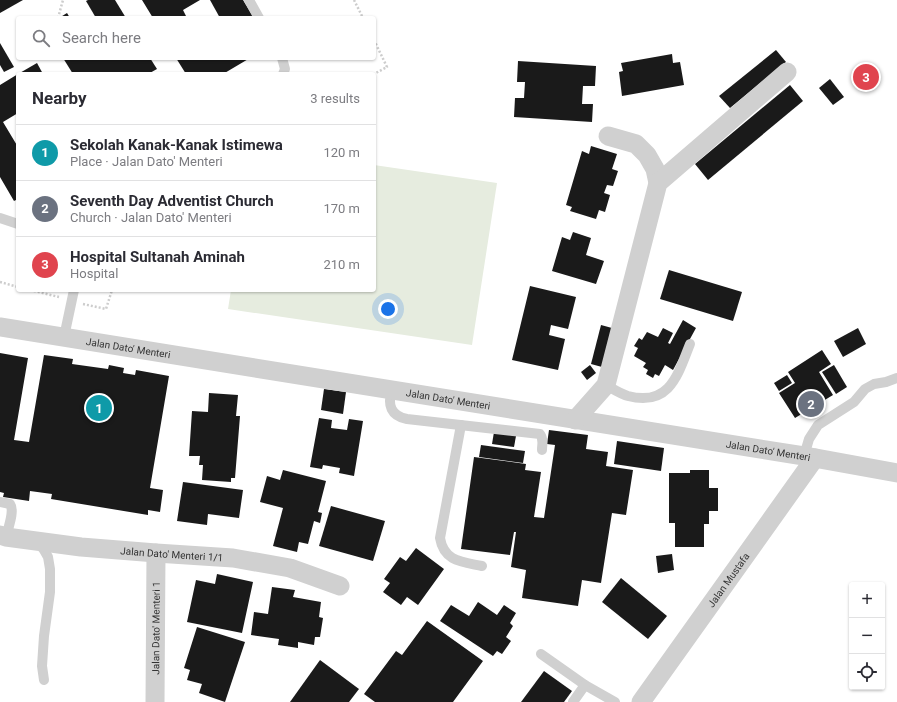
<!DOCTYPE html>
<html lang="en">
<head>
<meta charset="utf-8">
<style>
	body { margin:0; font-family:Roboto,sans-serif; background:#f7f7f7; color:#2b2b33 }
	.controls { position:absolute; right:12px; bottom:12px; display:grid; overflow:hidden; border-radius:4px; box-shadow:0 1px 3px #0004 }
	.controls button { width:36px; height:36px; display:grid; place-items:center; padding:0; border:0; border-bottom:1px solid #e1e1e2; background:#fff; color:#2b2b33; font:20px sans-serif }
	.you { position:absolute; left:388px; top:309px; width:14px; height:14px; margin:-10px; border:3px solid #fff; border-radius:50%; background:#1a73e8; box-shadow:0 0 0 6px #1a73e833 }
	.badge { display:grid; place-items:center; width:26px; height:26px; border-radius:50%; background:#7c3aed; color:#fff; font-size:13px; font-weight:700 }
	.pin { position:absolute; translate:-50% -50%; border:2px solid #fff; box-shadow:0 1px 4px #0006 }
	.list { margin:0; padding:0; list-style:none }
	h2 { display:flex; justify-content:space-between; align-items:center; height:52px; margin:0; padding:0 16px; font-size:17px }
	h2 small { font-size:13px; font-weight:400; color:#7c7c81 }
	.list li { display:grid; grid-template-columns:26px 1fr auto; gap:12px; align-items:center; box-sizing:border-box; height:56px; padding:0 16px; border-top:1px solid #e1e1e2 }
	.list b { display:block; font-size:15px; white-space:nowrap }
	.list p { margin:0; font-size:13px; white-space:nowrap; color:#7c7c81 }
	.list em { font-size:13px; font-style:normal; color:#7c7c81 }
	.icon { flex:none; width:22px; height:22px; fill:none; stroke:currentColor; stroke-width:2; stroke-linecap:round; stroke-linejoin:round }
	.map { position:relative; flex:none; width:897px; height:702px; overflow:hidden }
	.search { position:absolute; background:#fff; box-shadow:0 1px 3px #0004; left:16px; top:16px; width:360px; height:44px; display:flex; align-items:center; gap:10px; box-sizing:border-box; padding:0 14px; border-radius:4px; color:#7c7c81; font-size:15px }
	.panel { position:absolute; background:#fff; box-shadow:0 1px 3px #0004; left:16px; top:72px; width:360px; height:220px; border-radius:4px }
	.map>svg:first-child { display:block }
	.green { fill:#e6ecdf }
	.building { fill:#1a1a1a }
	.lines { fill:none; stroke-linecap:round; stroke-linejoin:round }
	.path { stroke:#cdcdcd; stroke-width:2.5; stroke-dasharray:2 2; stroke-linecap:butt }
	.service { stroke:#d0d0d0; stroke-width:10 }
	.minor { stroke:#d0d0d0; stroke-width:19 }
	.labels { text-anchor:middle; stroke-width:4; stroke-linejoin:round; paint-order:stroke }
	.street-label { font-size:10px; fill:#333; stroke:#fff }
</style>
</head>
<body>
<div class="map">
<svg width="897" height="702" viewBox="0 0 897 702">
	<rect width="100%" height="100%" fill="#fff"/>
	<!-- green -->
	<polygon class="green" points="374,165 497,183 472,345 228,309 231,290 374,290"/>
	<!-- building -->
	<g class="building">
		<polygon points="0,0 23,0 0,13"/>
		<polygon points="88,0 115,0 126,18 96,18 86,1"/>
		<polygon points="142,0 200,0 183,10 187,18 153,18"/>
		<polygon points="210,0 243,0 254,18 220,18"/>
		<polygon points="67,13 70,18 59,18"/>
		<polygon points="0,43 14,67 4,72 0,65"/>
		<polygon points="776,50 786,62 730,108 719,96"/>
		<polygon points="672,54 673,63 680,62 684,85 622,96 619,72 623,71 621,63"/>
		<polygon points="63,58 150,58 157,69 148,74 73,74"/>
		<polygon points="176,58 250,58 223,74 186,74"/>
		<polygon points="518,61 596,66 595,86 583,86 582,104 593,104 592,122 514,117 515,98 524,98 525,82 517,82"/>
		<polygon points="37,63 43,74 18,74"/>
		<polygon points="18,74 18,113 3,122 18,147 18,199 14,201 0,177 0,85"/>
		<polygon points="830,79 844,97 833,105 819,88"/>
		<polygon points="790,85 803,101 708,180 695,164"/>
		<polygon points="591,146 617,154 612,169 618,171 613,186 607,185 604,193 610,195 605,212 599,210 596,219 570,211 572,207 566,205 582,151 589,154"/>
		<polygon points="573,232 591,238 586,255 604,261 596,284 552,271 562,237 570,240"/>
		<polygon points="669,270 742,292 733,321 660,299"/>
		<polygon points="530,286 576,297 568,329 551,325 549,335 565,339 558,370 512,360"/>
		<polygon points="683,320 696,328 673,370 665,365 659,376 655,374 653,378 646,374 648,370 643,367 646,363 634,356 638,348 634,346 639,338 642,340 647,332 658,337 663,328 673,333 668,343 670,344"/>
		<polygon points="601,325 612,328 602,367 591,364"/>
		<polygon points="858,328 866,344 843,357 834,341"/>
		<polygon points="822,350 831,364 819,372 833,395 795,418 779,393 795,383 788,372"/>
		<polygon points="0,353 28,358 14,440 29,442 44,355 73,359 72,364 108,369 109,365 124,368 123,373 135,375 136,370 169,376 150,488 163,490 160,512 148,510 148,515 51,499 52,494 30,491 29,501 3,497 4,493 0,492"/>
		<polygon points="590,365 596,373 587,380 581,372"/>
		<polygon points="834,365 847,387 836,394 822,372"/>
		<polygon points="787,375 792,383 779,391 774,383"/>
		<polygon points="324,389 346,392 343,414 321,410"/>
		<polygon points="209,393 238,395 236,416 240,416 235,478 231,478 231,482 202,480 203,465 199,465 200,456 189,456 192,411 208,412"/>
		<polygon points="319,418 332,420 331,428 347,430 349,419 363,421 354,476 339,473 340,468 323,465 322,469 310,467"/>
		<polygon points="549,430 588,435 586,449 608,452 606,466 633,470 626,515 612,513 601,583 582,580 578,606 522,598 526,570 511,567 516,532 514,532 510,555 461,549 474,457 526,464 525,470 541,472 534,517 544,518 555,445 547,444"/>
		<polygon points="494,432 516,436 514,447 492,444"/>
		<polygon points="617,441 664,448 661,471 614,464"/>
		<polygon points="481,445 525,451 523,463 479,457"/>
		<polygon points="283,470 326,481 318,512 322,513 320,523 314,521 308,544 299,542 297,552 273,546 283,508 260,502 267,476 280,480"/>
		<polygon points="690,470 709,470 709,488 718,488 718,511 709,511 709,524 704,524 704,547 675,547 675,523 669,523 669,473 690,473"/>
		<polygon points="183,482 243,490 239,518 208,514 207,525 177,521"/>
		<polygon points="331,506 385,521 373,561 319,546"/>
		<polygon points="416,548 444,569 418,605 407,597 401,605 383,592 390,583 384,579 400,557 406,561"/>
		<polygon points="672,554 674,570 658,573 656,556"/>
		<polygon points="217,574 253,582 242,633 187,622 196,580 215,584"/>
		<polygon points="621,578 667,616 648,639 602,602"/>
		<polygon points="272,587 295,590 293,597 321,602 319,617 323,618 320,637 315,637 314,645 298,642 298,648 278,645 279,639 251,635 254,612 268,614"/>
		<polygon points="478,602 497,615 504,605 516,613 510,623 513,626 506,637 511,641 502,654 497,651 493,656 440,621 451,605 469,616"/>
		<polygon points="427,621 483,661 453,702 375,702 364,694 396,651 402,655"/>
		<polygon points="197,627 245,642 225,702 199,693 202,684 187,680 190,670 184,668"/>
		<polygon points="320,660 359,689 349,702 290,702"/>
		<polygon points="544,671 572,691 564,702 521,702"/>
	</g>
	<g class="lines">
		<!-- path -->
		<g class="path">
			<polyline points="354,0 363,18"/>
			<polyline points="58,18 63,0"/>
			<polyline points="374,40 387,67 374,74"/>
			<polyline points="0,282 18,287"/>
			<polyline points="30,290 59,297"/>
			<polyline points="83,304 106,309 112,290"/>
		</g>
		<!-- service -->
		<g class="service">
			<polyline points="249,0 259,18"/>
			<polyline points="282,58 285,69 283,74"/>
			<polyline points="0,218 18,224"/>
			<polyline points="64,337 74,290"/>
			<path d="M 606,385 C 613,389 621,394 628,396 C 670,407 678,374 690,344"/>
			<path d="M 392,390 C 387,405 391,416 407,419 L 540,434 C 544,439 542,444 542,450"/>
			<path d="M 461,425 L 440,538 C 444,562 463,562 482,566"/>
			<polyline points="804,456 809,439 818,425 854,402 865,389 874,384 886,382 897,378"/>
			<path d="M 0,502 L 10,504 C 15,511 8,528 6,537"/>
			<polyline points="38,542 44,550 48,557 50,569 50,592 44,636 42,666 44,680"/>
			<polyline points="541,654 585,685 615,702"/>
			<polyline points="573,702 585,685"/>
		</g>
		<!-- minor -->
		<g class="minor">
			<polyline points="608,136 636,144 647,155 655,169 658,183"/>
			<path id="s1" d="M 0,327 L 804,456 L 897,473"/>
			<polyline points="575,420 606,385 658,183 787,72"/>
			<path id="s2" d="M 0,535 L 6,537 L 81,547 L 156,553 L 233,558 L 290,568 L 340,586"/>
			<path id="s3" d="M 155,702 L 156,553"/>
			<path id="s4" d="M 641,702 L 815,458"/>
		</g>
	</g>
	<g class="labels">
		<!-- street labels -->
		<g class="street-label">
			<text dy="4" stroke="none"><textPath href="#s1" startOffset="130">Jalan Dato' Menteri</textPath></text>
			<text dy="4" stroke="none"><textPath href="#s1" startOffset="454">Jalan Dato' Menteri</textPath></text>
			<text dy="4" stroke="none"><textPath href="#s1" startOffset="778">Jalan Dato' Menteri</textPath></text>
			<text dy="4" stroke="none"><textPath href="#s2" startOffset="173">Jalan Dato' Menteri 1/1</textPath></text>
			<text dy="4" stroke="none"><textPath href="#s4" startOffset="150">Jalan Mustafa</textPath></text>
			<text dy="4" stroke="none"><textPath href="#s3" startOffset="74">Jalan Dato' Menteri 1</textPath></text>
		</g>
	</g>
</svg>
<div class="controls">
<button>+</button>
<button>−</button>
<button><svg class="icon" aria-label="locate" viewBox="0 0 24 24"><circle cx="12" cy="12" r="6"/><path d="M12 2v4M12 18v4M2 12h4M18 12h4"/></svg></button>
</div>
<div class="you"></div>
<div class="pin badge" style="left:99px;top:408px;background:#0f9aa8">1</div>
<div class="pin badge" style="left:811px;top:404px;background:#6b7280">2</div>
<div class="pin badge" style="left:866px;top:77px;background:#e0444e">3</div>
<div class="search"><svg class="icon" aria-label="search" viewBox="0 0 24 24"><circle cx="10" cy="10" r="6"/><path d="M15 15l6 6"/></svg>Search here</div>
<section class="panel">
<h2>Nearby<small>3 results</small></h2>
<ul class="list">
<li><span class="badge" style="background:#0f9aa8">1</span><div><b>Sekolah Kanak-Kanak Istimewa</b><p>Place · Jalan Dato' Menteri</p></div><em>120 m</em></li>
<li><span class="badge" style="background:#6b7280">2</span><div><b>Seventh Day Adventist Church</b><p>Church · Jalan Dato' Menteri</p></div><em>170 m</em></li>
<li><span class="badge" style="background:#e0444e">3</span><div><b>Hospital Sultanah Aminah</b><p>Hospital</p></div><em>210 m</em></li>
</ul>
</section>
</div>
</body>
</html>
